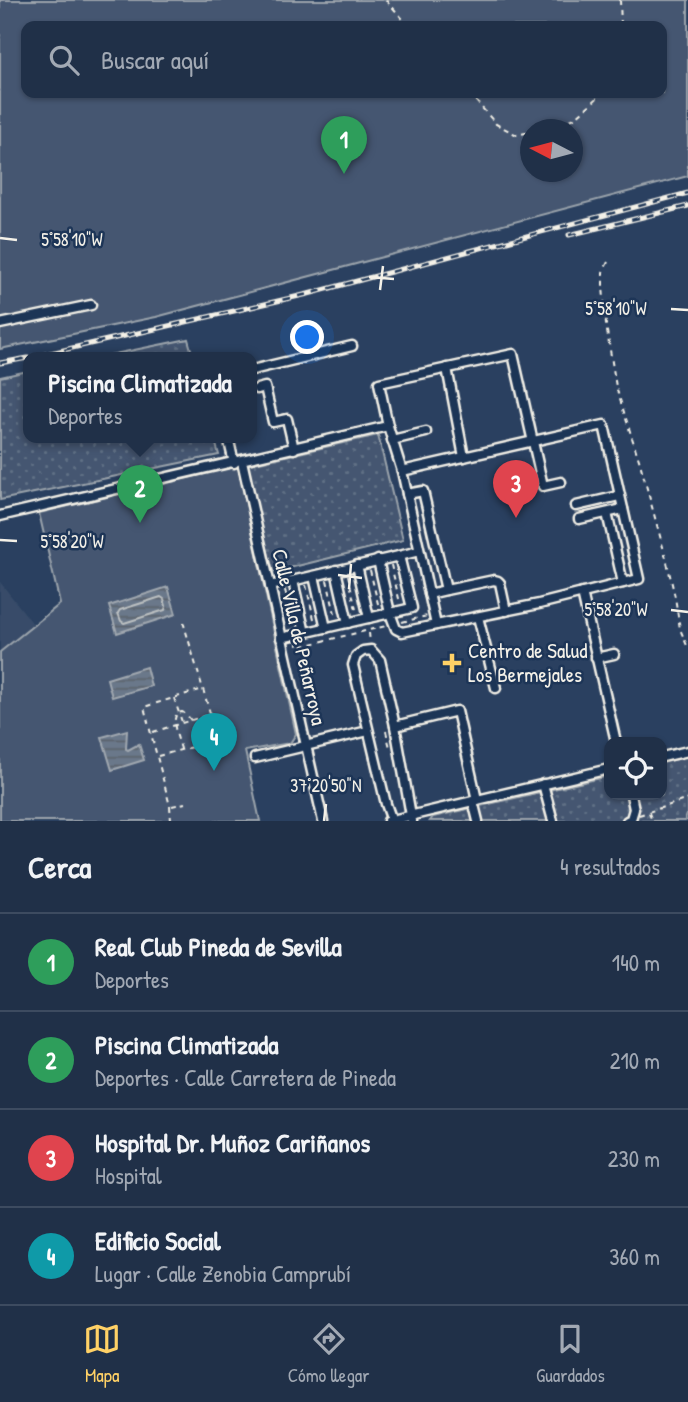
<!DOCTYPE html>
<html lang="es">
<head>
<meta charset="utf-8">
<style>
	body { margin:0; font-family:"Patrick Hand",sans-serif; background:#28384f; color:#f1f3f6 }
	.controls { position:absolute; right:21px; bottom:21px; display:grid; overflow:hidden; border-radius:14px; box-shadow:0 2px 5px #0004 }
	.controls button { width:63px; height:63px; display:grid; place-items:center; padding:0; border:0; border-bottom:2px solid #3d4b60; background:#203048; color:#f1f3f6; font:35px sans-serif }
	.compass { position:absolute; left:520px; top:119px; width:63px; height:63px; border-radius:50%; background:#203048; box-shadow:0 2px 5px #0004; rotate:276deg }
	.you { position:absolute; left:308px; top:338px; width:24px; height:24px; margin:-18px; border:5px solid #fff; border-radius:50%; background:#1a73e8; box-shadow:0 0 0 10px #1a73e833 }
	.badge { display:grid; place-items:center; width:46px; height:46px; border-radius:50%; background:#ffd166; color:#fff; font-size:23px; font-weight:700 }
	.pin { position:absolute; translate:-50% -58px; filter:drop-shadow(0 2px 4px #0008) }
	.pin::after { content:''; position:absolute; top:37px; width:24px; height:21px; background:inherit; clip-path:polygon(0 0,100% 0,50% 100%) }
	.popup { position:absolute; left:23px; top:352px; width:234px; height:91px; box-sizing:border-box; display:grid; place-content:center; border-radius:14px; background:#203048; filter:drop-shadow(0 2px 5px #0005); font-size:23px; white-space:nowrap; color:#a2a9b4 }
	.popup b { font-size:26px; color:#f1f3f6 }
	.popup::after { content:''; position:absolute; left:50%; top:100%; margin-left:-14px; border:14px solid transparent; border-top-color:#203048 }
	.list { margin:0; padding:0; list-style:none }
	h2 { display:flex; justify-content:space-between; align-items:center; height:91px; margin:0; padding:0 28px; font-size:30px }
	h2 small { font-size:23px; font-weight:400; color:#a2a9b4 }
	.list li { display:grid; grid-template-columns:46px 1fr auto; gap:21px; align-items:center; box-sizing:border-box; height:98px; padding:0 28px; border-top:2px solid #3d4b60 }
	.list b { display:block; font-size:26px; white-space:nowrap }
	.list p { margin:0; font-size:23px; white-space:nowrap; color:#a2a9b4 }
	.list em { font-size:23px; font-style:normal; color:#a2a9b4 }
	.icon { flex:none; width:38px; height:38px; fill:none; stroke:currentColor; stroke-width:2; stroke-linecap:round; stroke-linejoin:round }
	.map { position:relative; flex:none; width:688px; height:821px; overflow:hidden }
	.search { position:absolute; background:#203048; box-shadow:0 2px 5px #0004; left:21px; right:21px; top:21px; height:77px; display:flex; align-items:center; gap:18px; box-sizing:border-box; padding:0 24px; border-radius:14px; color:#a2a9b4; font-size:26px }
	.sheet { height:483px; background:#203048 }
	nav { display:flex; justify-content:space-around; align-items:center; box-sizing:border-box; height:98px; border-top:2px solid #3d4b60; background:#203048; font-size:19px; color:#a2a9b4 }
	nav a { display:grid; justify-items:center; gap:4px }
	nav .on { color:#ffd166 }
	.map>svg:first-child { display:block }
	.built { fill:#374c69 }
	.grass { fill:url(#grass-dots); stroke:#9ca4ac; stroke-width:2 }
	.garden { fill:#445771; stroke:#9ca4ac; stroke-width:2; fill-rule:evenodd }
	.water { fill:url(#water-rules); stroke:#a1a8b0; stroke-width:2 }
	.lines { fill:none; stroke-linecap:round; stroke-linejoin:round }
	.shore { stroke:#bdc1c2; stroke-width:2 }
	.minor-casing { stroke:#f4f1e8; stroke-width:13 }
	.path { stroke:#f4f1e8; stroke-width:2; stroke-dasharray:5 5; stroke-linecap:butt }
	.minor { stroke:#1d3557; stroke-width:8 }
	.rail-casing { stroke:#f4f1e8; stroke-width:5 }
	.rail { stroke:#1d3557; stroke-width:2.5; stroke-dasharray:8; stroke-linecap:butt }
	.ticks { fill:none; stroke:#f4f1e8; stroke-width:2.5 }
	.poi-dot { fill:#ffd166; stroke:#1d3557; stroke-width:2.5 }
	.labels { text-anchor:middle; stroke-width:5; stroke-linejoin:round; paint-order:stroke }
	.street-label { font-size:21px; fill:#f4f1e8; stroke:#1d3557 }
	.poi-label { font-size:21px; fill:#f4f1e8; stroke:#1d3557; text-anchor:start }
	.ticks-label { font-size:18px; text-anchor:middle; fill:#f4f1e8; stroke:#1d3557; stroke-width:5; stroke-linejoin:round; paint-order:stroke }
</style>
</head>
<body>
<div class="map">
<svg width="688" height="821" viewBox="0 0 688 821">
	<defs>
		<pattern id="grass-dots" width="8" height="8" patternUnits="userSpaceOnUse" patternTransform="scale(1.75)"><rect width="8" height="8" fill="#445771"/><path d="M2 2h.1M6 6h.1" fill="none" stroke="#607085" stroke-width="1.8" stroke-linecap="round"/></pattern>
		<pattern id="water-rules" width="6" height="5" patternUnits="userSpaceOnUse" patternTransform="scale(1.75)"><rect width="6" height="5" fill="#6a788a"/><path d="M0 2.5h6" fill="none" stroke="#5b626b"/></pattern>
	</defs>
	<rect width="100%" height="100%" fill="#2a4060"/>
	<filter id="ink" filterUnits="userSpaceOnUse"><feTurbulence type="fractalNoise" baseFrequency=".0143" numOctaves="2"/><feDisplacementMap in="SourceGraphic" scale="14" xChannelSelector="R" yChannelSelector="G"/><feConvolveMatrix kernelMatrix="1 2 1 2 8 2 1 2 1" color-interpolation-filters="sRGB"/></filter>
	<g filter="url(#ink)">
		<!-- built -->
		<polygon class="built" points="0,582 34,625 0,652"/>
		<!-- grass -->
		<g class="grass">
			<polygon points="188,339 193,357 100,357"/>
			<polygon points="28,371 28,437 214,437 219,455 0,500 0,377"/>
			<polygon points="378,435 403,540 273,572 246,465"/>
			<polygon points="688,756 688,811 685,821 430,821 433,817 609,776 609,795 662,795 662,763"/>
		</g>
		<!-- garden -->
		<g class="garden">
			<path d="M 0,0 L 688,0 L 688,176 L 156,317 L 0,349 ZM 26,26 L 662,26 L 662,93 L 26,93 ZM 530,130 L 572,130 L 572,172 L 530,172 Z"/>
			<polygon points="238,466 296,734 290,743 245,751 260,821 0,821 0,652 60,604 39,513"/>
		</g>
		<!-- water -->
		<g class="water">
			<polygon points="168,587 176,614 117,633 109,606"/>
			<polygon points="146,667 151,686 112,697 107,679"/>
			<polygon points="127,730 126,749 128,750 139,744 144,760 112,770 102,737"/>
		</g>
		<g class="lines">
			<!-- shore -->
			<polygon class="shore" points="161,597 164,599 166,606 165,610 124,623 121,621 118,613 120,610"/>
			<!-- minor casing -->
			<g class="minor-casing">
				<g id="minor">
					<polyline points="0,324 91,305"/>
					<polyline points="447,368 464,457"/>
					<polyline points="252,370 352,346"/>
					<polyline points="257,389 265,387 273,422 287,419 294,449"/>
					<polygon points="604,425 639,579 539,604 436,625 402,471"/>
					<polyline points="228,437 234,463"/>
					<polyline points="392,440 426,432"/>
					<polyline points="242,461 323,821"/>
					<polyline points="402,471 388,426 379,383 513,354 543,486 561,482"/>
					<polyline points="407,494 423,491 446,590 429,594"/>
					<polyline points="576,506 619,496"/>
					<polyline points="607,513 623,583"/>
					<polyline points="0,516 388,426"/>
					<polyline points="579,519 623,509"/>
					<polyline points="399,556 419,551"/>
					<polyline points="378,560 390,613 396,629 402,632 436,625"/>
					<polyline points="357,565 369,618"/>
					<polyline points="336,570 348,623"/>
					<polyline points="314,576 326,628"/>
					<polyline points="293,581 305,633"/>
					<polyline points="270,586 399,556 412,608 281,638"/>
					<polyline points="446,590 494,580 498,581 500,583 506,611"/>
					<polyline points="582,593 616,742"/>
					<polyline points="478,617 496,688"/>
					<polyline points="596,658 614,654"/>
					<polyline points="395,726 457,711 477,800"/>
					<polyline points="662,757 688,751"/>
					<polyline points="255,758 368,731"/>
					<polyline points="543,784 553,821"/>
					<polyline points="473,801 478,821"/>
					<polyline points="388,821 609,769"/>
					<polyline points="392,821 386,804 353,665 356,656 363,651 371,650 380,660 395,726 412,821"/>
					<polyline points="627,821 631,819 634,809 631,795"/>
				</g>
			</g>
			<!-- path -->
			<g class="path">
				<polyline points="386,0 409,26"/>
				<polyline points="620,0 621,26"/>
				<polyline points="469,93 496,124 517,135 530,132"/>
				<polyline points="542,130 575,118 603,93"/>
				<polyline points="608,262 603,272 603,286 606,325 616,387 640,463 666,558 675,597 680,629 688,648"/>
				<polyline points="391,565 400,603"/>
				<polyline points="370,570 379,608"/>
				<polyline points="348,575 357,614"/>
				<polyline points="327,580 336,618"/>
				<polyline points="306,585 315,623"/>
				<polyline points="285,590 293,626"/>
				<polyline points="402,622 427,616"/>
				<polyline points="369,633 370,642"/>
				<polyline points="297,641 298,647 386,626"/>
				<polyline points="174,698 182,722"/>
				<polyline points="386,731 390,748"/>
				<polyline points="153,732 211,714"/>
				<path d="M 181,749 C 178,738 171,724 177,713 L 182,712 C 193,717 196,733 200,745"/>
				<polyline points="158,756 218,740 182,618"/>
				<polyline points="172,806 185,803"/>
				<polyline points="649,813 652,821"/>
				<polyline points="639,815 688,799"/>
				<polyline points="171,821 170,806 144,707 203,689"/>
				<polyline points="687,821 688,820"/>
			</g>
			<!-- minor -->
			<use href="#minor" class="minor"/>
			<!-- rail casing -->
			<g class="rail-casing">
				<g id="rail">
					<polyline points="569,235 688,206"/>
					<polyline points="33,357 308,294 688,193"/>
					<polyline points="0,363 28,358"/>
				</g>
			</g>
			<!-- rail -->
			<use href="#rail" class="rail"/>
		</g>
	</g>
	<!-- ticks -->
	<path class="ticks" d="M 0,238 L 17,240M 369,277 L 394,279M 380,290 L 383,266M 671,309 L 688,310M 0,540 L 17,541M 338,575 L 362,578M 349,589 L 351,564M 671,610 L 688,612M 324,821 L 326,804"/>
	<!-- markers -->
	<path class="poi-dot" d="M448.5 652.5h7v7h7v7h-7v7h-7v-7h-7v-7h7z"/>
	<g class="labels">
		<!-- street labels -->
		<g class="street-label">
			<text transform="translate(299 637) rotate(77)" y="7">Calle Villa de Peñarroya</text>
		</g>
		<!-- poi labels -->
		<g class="poi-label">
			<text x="468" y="658">Centro de Salud<tspan x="468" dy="24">Los Bermejales</tspan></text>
		</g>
	</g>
	<g class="ticks-label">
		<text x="72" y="246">5°58'10"W</text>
		<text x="616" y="315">5°58'10"W</text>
		<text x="72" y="548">5°58'20"W</text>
		<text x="616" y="616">5°58'20"W</text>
		<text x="326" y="792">37°20'50"N</text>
	</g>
</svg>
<div class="controls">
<button><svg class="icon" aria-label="locate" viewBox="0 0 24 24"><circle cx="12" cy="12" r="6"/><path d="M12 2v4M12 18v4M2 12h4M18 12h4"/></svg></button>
</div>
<svg class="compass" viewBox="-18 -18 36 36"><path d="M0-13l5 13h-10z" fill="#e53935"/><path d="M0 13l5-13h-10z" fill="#a2a9b4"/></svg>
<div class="you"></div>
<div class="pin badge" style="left:344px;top:174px;background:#2e9e5b">1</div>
<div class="pin badge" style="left:140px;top:523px;background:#2e9e5b">2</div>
<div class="popup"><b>Piscina Climatizada</b>Deportes</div>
<div class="pin badge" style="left:516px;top:518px;background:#e0444e">3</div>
<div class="pin badge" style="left:214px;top:771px;background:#0f9aa8">4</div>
<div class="search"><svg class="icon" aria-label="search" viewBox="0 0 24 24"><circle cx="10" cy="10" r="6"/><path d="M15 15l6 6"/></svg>Buscar aquí</div>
</div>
<section class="sheet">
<h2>Cerca<small>4 resultados</small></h2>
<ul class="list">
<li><span class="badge" style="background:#2e9e5b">1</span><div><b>Real Club Pineda de Sevilla</b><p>Deportes</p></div><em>140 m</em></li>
<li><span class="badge" style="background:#2e9e5b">2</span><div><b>Piscina Climatizada</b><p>Deportes · Calle Carretera de Pineda</p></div><em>210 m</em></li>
<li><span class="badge" style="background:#e0444e">3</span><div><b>Hospital Dr. Muñoz Cariñanos</b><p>Hospital</p></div><em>230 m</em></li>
<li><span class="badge" style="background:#0f9aa8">4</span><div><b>Edificio Social</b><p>Lugar · Calle Zenobia Camprubí</p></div><em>360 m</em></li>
</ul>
</section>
<nav>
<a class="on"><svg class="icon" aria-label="map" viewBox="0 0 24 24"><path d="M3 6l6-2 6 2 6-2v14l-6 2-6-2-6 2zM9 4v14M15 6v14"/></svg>Mapa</a>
<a><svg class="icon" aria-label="directions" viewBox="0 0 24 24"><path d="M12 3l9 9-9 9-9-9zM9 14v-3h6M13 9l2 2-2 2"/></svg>Cómo llegar</a>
<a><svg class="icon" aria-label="saved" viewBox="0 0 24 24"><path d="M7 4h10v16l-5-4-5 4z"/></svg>Guardados</a>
</nav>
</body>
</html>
